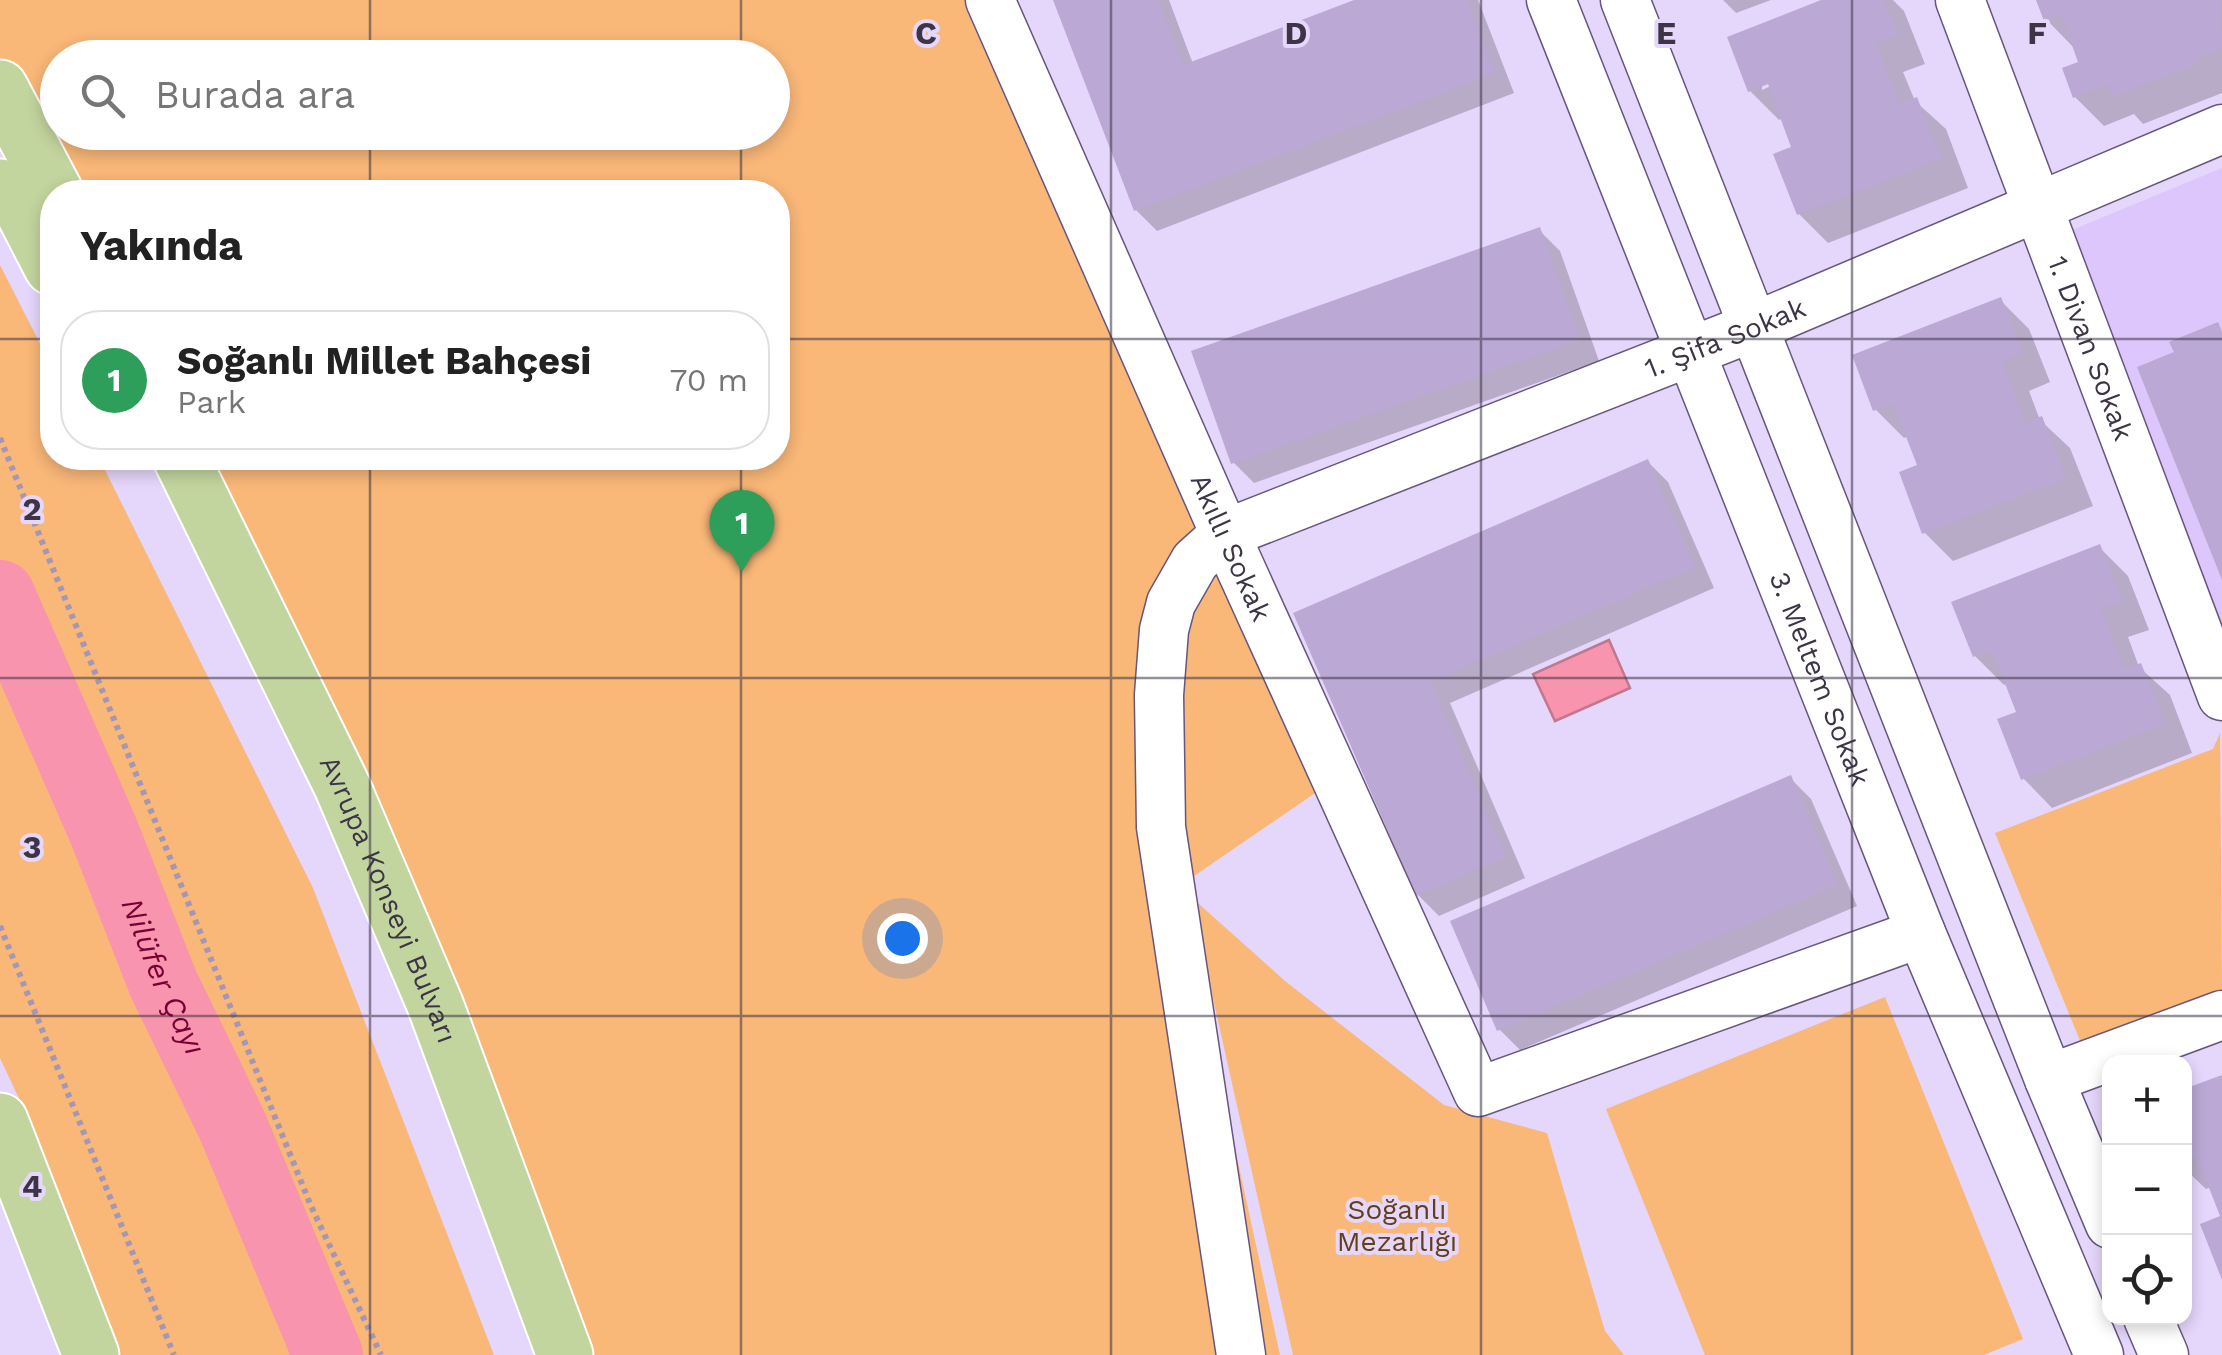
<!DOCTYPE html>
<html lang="tr">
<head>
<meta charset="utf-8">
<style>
	body { margin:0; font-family:"Work Sans",sans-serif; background:#f2f2f2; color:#222 }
	.controls { position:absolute; right:30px; bottom:30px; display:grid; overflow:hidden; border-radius:20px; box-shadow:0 5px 15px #0003 }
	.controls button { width:90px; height:90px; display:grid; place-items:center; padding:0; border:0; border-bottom:2px solid #e0e0e0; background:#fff; color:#222; font:50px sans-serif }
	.you { position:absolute; left:902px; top:938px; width:35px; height:35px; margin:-25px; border:8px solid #fff; border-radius:50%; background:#1a73e8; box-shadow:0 0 0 15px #1a73e833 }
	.badge { display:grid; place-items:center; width:65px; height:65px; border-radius:50%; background:#5c7324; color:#fff; font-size:32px; font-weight:700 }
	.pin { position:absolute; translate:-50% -82px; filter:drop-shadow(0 2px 5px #0008) }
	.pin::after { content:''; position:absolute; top:52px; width:35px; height:30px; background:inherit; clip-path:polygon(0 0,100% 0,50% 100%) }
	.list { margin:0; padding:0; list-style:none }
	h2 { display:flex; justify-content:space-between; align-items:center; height:130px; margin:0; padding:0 40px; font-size:42px }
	h2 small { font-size:32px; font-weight:400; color:#767676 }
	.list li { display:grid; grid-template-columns:65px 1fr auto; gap:30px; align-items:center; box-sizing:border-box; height:140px; margin:0 20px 20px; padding:0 20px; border:2px solid #e0e0e0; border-radius:40px }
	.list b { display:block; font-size:38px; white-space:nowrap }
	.list p { margin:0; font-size:32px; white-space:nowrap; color:#767676 }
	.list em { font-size:32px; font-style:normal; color:#767676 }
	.icon { flex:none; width:55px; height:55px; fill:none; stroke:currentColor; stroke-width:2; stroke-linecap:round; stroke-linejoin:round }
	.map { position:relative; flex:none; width:2222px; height:1355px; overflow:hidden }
	.search { position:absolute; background:#fff; box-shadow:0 5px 15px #0003; left:40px; top:40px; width:750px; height:110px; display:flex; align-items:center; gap:25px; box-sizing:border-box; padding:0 35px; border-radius:55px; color:#767676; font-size:38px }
	.panel { position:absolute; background:#fff; box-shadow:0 5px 15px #0003; left:40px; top:180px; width:750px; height:290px; border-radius:40px }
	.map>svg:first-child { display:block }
	.built { fill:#ddc6fb }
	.green { fill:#f9b778; fill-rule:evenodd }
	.water { fill:#f894ad; stroke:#c0788e; stroke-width:2.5 }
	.shadow { fill:#0003; fill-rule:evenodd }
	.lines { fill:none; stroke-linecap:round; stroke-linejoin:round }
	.river { stroke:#f894ad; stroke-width:70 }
	.building { fill:#bba8d5 }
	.minor-casing { stroke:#67567e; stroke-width:51 }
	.major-casing { stroke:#fff; stroke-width:59 }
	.path { stroke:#a397b5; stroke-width:6; stroke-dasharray:5 5; stroke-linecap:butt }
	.minor { stroke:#fff; stroke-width:48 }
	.major { stroke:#c3d59e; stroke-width:55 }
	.grid { fill:none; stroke:#3d3547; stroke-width:2.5; stroke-opacity:0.55 }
	.labels { text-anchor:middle; stroke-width:8; stroke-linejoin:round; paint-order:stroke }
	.street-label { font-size:28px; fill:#3d3547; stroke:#e5d6fb }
	.park-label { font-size:28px; fill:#633e17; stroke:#e5d6fb }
	.water-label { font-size:30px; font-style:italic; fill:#760035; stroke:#e5d6fb }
	.grid-label { font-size:32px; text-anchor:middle; font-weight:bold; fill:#3d3547; stroke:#e5d6fb; stroke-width:8; stroke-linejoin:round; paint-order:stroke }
</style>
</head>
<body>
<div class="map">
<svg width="2222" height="1355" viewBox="0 0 2222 1355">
	<rect width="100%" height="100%" fill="#e5d6fb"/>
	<!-- built -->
	<polygon class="built" points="2222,168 2222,637 2055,237"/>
	<!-- green -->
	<g class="green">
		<path d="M 0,0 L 986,0 L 1321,789 L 1178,887 L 1280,1355 L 587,1355 L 202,458 L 778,458 L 778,192 L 75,192 L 0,58 ZM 58,58 L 772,58 L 772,132 L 58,132 Z"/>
		<polygon points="0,265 52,367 52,458 99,458 313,888 494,1355 112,1355 30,1122 0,1058"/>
		<polygon points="2220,733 2222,991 2081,1043 1995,833 2213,749"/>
		<polygon points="1190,896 1285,981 1444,1105 1547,1133 1605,1331 1624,1355 1293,1355"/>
		<polygon points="1885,997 2023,1339 1984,1355 1705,1355 1606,1109"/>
	</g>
	<!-- water -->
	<polygon class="water" points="1609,640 1630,688 1555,721 1533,674"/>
	<!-- shadow -->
	<g class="shadow">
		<polygon points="1056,0 1169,0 1193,64 1361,0 1478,0 1514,93 1157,231 1136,210"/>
		<polygon points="1723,0 1771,0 1736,13"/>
		<path d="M 1828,0 L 1893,0 L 1904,11 L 1925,64 L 1903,72 L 1915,101 L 1946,129 L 1968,188 L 1828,243 L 1799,214 L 1795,148 L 1783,118 L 1779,120 L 1750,91 ZM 1780,82 L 1762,90 L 1762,84 Z"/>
		<polygon points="2039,0 2222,0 2222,93 2143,124 2134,114 2104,126 2075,97 2081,64 2076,50 2046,19"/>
		<polygon points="1539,230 1560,251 1599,361 1254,483 1233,462"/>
		<polygon points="2000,300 2029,329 2050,382 2029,391 2040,420 2070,448 2093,506 1953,561 1924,532 1920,466 1908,436 1904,438 1875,409"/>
		<polygon points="1648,462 1668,482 1714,588 1450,703 1525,878 1439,916 1418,895 1297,614"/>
		<polygon points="2099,547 2128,576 2149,630 2128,637 2139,667 2170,695 2192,753 2052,808 2024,779 2019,714 2007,683 2004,685 1975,656"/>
		<polygon points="1790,778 1811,799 1857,906 1520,1050 1499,1029"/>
		<polygon points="2222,1077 2222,1215 2211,1187 2206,1189 2184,1168 2184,1091"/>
	</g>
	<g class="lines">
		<!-- river -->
		<path class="river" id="s1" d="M 0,595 L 104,832 L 163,983 L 232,1125 L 328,1355"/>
	</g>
	<!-- building -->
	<g class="building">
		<polygon points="1053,0 1158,0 1183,65 1354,0 1467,0 1495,73 1134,211"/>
		<polygon points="1821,0 1884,0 1898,35 1876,43 1900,104 1917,97 1941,159 1797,215 1773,154 1791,147 1768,84 1748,92 1727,37"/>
		<polygon points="2036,0 2221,0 2222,48 2198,57 2200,63 2112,96 2108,85 2073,98 2062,68 2078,62 2061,14 2044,21"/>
		<polygon points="1540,227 1580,340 1231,464 1191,351"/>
		<polygon points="2001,297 2023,353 2002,362 2025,423 2042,416 2066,478 1922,534 1899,472 1917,465 1893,403 1873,411 1852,355"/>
		<polygon points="2218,322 2222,332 2222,580 2137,367 2174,352 2169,342"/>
		<polygon points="1648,459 1695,567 1431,682 1506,857 1416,896 1293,613"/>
		<polygon points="2100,544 2122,601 2101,609 2124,670 2141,663 2165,724 2021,780 1997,719 2016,712 1992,650 1973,657 1951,602"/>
		<polygon points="1791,775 1838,885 1497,1031 1450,921"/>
		<polygon points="2222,1075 2222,1280 2200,1224 2220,1216 2196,1154 2184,1158 2184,1089"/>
	</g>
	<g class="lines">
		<!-- minor casing -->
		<g class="minor-casing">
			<g id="minor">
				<path id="s2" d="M 990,0 L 1225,534 L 1478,1092 L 1921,933"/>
				<path id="s3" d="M 1551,0 L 1921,933 L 2099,1355"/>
				<polyline points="1625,0 2049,1079 2110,1224"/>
				<path id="s4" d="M 1960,0 L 2222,696"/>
				<polyline points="2049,1079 2222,1015"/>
				<polyline points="2148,1318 2164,1355"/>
				<path id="s5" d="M 1241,1355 L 1161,827 L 1160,760 L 1159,695 L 1164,630 L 1171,603 L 1195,561 L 1225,534 L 1756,326 L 2222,129"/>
			</g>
		</g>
		<!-- major casing -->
		<g class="major-casing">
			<g id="major">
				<polyline points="0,88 55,192"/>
				<polyline points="0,187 19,203 52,267"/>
				<path id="s6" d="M 181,458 L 342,786 L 436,1007 L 565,1355"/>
				<polyline points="0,1121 91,1355"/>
			</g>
		</g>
		<!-- path -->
		<g class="path">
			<polyline points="0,438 311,1206 381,1355"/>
			<polyline points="0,926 174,1355"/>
		</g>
		<!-- minor -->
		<use href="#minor" class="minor"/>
		<!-- major -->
		<use href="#major" class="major"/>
	</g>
	<!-- grid -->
	<path class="grid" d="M 370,0 L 370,58M 741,0 L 741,58M 1111,0 L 1111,1355M 1481,0 L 1481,1355M 1852,0 L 1852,1355M 370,132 L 370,192M 741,132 L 741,192M 0,339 L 52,339M 778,339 L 2222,339M 370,458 L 370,1355M 741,458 L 741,1355M 0,678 L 2222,678M 0,1016 L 2222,1016"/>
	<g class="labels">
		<!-- street labels -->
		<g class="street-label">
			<text dy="10" stroke="none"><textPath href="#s5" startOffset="1385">1. Şifa Sokak</textPath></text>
			<text dy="10" stroke="none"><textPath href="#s4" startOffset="372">1. Divan Sokak</textPath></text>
			<text dy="10" stroke="none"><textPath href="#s2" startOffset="598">Akıllı Sokak</textPath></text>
			<text dy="10" stroke="none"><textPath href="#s3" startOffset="730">3. Meltem Sokak</textPath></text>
			<text dy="10" stroke="none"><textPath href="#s6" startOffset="488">Avrupa Konseyi Bulvarı</textPath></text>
		</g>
		<!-- park labels -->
		<g class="park-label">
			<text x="1397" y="1219">Soğanlı<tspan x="1397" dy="32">Mezarlığı</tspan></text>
		</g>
		<!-- water labels -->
		<g class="water-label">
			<text dy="10" stroke="none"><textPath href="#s1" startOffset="415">Nilüfer Çayı</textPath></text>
		</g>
	</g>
	<g class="grid-label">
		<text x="926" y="44">C</text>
		<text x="1296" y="44">D</text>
		<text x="1666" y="44">E</text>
		<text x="2037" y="44">F</text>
		<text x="32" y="520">2</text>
		<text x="32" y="858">3</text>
		<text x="32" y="1197">4</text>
	</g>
</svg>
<div class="controls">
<button>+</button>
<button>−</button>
<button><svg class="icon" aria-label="locate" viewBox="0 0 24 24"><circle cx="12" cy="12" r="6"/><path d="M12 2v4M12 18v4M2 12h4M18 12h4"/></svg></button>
</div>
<div class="you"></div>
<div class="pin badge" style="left:742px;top:572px;background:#2e9e5b">1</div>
<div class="search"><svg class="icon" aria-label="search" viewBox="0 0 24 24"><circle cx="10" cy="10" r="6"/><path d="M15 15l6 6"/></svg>Burada ara</div>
<section class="panel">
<h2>Yakında<small></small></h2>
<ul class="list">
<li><span class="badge" style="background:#2e9e5b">1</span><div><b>Soğanlı Millet Bahçesi</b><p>Park</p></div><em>70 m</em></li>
</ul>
</section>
</div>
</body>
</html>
